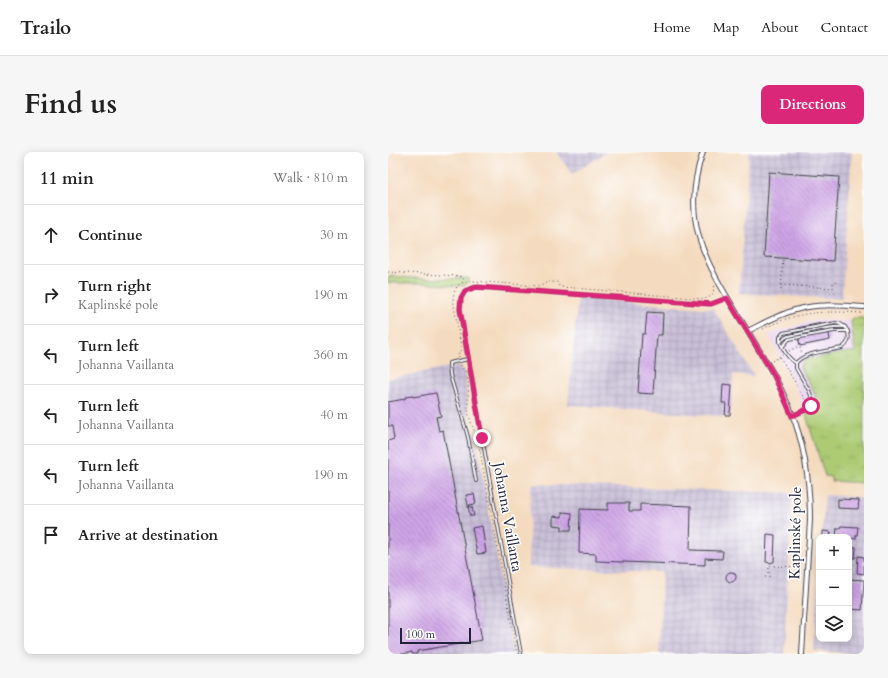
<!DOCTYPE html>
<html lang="en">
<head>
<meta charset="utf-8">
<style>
	body { margin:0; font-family:Cardo,serif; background:#f6f6f6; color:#222 }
	.controls { position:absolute; right:12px; bottom:12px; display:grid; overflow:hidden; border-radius:8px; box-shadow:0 2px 10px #0003 }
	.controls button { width:36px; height:36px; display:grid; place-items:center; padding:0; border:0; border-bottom:1px solid #e0e0e0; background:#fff; color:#222; font:20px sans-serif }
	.scale { position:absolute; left:12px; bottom:10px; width:71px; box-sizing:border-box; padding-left:4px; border:2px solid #22223b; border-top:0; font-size:11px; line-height:14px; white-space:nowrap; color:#22223b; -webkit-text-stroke:3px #fff; paint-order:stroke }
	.stop { position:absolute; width:12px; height:12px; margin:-9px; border:3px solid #db2777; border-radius:50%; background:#fff }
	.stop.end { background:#db2777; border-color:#fff; box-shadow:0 1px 4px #0008 }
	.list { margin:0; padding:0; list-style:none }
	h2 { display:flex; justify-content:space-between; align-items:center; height:52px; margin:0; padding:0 16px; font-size:17px }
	h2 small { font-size:13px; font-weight:400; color:#767676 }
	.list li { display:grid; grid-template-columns:26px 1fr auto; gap:12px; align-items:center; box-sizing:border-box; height:60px; padding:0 16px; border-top:1px solid #e0e0e0 }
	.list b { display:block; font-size:15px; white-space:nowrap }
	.list p { margin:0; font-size:13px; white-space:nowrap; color:#767676 }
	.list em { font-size:13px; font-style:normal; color:#767676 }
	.icon { flex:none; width:22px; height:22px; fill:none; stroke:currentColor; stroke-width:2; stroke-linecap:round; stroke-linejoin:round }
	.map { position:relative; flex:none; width:476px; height:502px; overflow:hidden; border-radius:8px }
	header { display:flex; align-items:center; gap:24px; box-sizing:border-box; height:56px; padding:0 20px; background:#fff; border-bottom:1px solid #e0e0e0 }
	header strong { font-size:19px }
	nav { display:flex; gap:22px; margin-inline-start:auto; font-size:14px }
	.intro { display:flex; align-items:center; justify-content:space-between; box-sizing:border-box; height:96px; padding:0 24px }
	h1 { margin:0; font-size:28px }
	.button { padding:10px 18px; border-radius:8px; background:#db2777; color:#fff; font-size:14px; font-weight:700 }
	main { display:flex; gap:24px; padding:0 24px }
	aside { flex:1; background:#fff; border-radius:8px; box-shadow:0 2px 10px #0003 }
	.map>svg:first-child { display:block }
	.built { fill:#e9d1ed }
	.industrial { fill:url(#industrial-grid) }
	.grass { fill:url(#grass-tufts); stroke:#677657 }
	.building { fill:url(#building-back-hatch) }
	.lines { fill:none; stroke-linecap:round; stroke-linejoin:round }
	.lane-casing { stroke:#423e4f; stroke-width:4 }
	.street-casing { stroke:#423e4f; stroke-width:6 }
	.path { stroke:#423e4f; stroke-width:1; stroke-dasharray:1 3; stroke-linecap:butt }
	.lane { stroke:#fff; stroke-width:2 }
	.street { stroke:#fff; stroke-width:4 }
	.route { stroke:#db2777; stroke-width:5 }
	.labels { text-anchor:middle; stroke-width:3; stroke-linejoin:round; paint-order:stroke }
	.street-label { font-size:15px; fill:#22223b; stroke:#fff }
</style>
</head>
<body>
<header>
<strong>Trailo</strong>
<nav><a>Home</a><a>Map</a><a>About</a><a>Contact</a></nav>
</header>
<div class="intro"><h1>Find us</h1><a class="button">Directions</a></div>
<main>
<aside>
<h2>11 min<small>Walk · 810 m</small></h2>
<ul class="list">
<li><svg class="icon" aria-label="ahead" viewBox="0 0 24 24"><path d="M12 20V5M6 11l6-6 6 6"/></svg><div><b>Continue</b></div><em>30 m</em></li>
<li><svg class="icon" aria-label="right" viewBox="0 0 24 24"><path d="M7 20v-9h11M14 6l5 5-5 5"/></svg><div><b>Turn right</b><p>Kaplinské pole</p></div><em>190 m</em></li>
<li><svg class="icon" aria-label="left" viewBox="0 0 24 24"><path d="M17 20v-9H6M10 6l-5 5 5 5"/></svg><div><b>Turn left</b><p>Johanna Vaillanta</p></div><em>360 m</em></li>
<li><svg class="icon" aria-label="left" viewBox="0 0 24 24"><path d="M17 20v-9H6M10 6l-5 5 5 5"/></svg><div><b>Turn left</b><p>Johanna Vaillanta</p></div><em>40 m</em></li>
<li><svg class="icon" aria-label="left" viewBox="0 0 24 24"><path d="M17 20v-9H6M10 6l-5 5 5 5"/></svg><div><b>Turn left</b><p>Johanna Vaillanta</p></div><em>190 m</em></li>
<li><svg class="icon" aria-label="arrive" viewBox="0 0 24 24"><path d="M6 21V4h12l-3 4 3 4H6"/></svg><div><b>Arrive at destination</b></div></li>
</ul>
</aside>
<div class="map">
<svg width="476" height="502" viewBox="0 0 476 502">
	<defs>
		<pattern id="industrial-grid" width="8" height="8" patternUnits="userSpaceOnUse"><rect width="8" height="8" fill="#c9bfd7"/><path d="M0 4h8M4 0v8" fill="none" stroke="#aca4b9"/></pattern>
		<pattern id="grass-tufts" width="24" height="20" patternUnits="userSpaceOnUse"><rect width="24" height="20" fill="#accb73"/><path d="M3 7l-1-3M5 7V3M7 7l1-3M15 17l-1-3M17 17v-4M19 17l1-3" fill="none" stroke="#94ae64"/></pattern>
		<pattern id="building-back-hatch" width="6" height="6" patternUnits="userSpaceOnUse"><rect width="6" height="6" fill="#cea4e6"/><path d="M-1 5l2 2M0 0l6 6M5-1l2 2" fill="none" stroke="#a785bc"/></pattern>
	</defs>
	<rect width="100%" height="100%" fill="#fff"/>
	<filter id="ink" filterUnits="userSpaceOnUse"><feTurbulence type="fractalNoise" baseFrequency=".025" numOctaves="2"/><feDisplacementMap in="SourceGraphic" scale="8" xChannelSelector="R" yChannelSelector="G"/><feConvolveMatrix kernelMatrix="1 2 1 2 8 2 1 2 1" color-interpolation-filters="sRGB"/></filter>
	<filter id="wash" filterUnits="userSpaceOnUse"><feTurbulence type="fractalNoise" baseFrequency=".012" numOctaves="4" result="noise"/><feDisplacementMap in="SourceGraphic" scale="16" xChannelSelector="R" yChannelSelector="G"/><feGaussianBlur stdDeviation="0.9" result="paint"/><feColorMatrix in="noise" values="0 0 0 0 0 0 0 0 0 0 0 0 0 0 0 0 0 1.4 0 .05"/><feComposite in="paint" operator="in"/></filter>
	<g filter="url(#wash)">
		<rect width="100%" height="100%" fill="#f4dbbf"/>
		<!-- built -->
		<polygon class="built" points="434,168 463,169 476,260 476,331 443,329 443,325 437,324 417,258 412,246 406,232 389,200 381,183 418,170"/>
		<!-- industrial -->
		<g class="industrial">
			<polygon points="168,0 219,0 184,22"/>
			<polygon points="361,0 464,0 454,146 417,145 351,141"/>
			<polygon points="190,146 326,157 366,224 345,222 342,265 180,253"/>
			<polygon points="71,213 71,216 75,218 76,220 79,238 79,255 80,268 88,287 126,502 0,502 0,227"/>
			<polygon points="143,332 404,341 396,502 271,502 274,420 140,415"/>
			<polygon points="437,343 476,346 476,502 426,499 431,430 431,487 461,487 461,385 434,385"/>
		</g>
		<!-- grass -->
		<g class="grass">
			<polygon points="0,124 39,127 81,126 80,130 77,133 71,134 33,131 0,131"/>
			<path d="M 466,166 L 476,166 L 476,331 L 443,329 L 443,325 L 437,324 L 418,263 C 441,252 418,229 412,215 L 413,212 L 416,208 L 459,200 L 467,200 L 463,169 L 464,167 Z"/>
		</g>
		<g id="blocks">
			<!-- building -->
			<g class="building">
				<polygon points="381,20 451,25 445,109 376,105"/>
				<polygon points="259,160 275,161 274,183 269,183 265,242 250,241 254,182 257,182"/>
				<polygon points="439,170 442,188 412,194 409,176"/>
				<polygon points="335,232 344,233 342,263 337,263 338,251 334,251"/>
				<polygon points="48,241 53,264 48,265 51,279 55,278 94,488 29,499 29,502 24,502 24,500 15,502 0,502 0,289 6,287 4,274 0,274 0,250 17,247 17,245 25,244 25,245"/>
				<polygon points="86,342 88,352 81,353 82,355 84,355 86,364 82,364 78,343"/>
				<polygon points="450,347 471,348 470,357 450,356"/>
				<polygon points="220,351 241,351 241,359 252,359 252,352 303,354 302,398 335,399 334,407 317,406 317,413 208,409 208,402 191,401 192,357 220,358"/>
				<polygon points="174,360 184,361 183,378 174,378 174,374 165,373 165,364 174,365"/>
				<polygon points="94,374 98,401 89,402 84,376"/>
				<polygon points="453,374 470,375 469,384 468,383 468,387 461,386 461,385 448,385 449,376 452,376"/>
				<polygon points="435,379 443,380 442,385 435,385"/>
				<polygon points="379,382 387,383 386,410 384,410 383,411 378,410"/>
				<polygon points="461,395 468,395 467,406 461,406"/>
				<polygon points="470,404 476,405 476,422 469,421"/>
				<circle cx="343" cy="425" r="5"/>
				<polygon points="461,427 476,428 474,458 461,457"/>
			</g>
		</g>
	</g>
	<g filter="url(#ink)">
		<use href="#blocks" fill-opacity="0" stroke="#423e4f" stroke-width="1"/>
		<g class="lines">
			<!-- lane casing -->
			<g class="lane-casing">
				<g id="lane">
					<path d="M 392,190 L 398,185 L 401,184 C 417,181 441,173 457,175"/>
					<polyline points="395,194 401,187 446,179 460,179"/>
					<polyline points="80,207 61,211 62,223 80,285 88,329"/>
					<path d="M 405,263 C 411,261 418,259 422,255 C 430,246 412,225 408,216 L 408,211 C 416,200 441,199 454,196 C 465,189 462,173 448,171 L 395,181 L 392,185 C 391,193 401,208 408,211"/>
					<polyline points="133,502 80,207 72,157 73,146 77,139 88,135 323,152 339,146"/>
				</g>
			</g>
			<!-- street casing -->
			<g class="street-casing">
				<g id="street">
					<path d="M 315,0 C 292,65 316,108 350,163 C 362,183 374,203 386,223 C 392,235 398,247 403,259 C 417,294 422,331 422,368 L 414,502"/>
					<path d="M 360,179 C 376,171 393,161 411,157 C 432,151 455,154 476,155"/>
				</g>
			</g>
			<!-- path -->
			<g class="path">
				<polyline points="0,120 72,124 78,129"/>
				<polyline points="393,133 445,136 445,130 451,131"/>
				<polyline points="393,137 395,106"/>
				<polyline points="442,141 447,141"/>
				<path d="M 375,177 C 411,158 437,159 476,161"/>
				<polyline points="410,188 414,203"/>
				<polyline points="401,199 411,194"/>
				<polyline points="392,205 419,251 415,254"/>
				<path d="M 71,206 L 70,203 L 73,198 L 73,194 L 65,148 C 66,135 71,129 84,129 L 150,134 L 155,133 L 159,130 L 169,130 L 171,134 L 174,135 L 316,147 C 327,144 324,141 327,133"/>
				<polyline points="384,209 395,203"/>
				<path d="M 72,213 L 72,214 C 85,223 79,244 80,257 C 81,268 86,278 90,288 L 129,502"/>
				<polyline points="377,425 381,425 381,414 414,415"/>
			</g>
			<!-- lane -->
			<use href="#lane" class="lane"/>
			<!-- street -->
			<use href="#street" class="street"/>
		</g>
	</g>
	<g class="lines" filter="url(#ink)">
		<!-- route -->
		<polyline class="route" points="94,286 72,157 73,146 77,139 88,135 323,152 339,146 386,223 404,264 417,258 423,254"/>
	</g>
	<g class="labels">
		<!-- street labels -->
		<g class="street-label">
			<text transform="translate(120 365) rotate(80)" y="5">Johanna Vaillanta</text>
			<text transform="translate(407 381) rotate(-89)" y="5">Kaplinské pole</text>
		</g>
	</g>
</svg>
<div class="controls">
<button>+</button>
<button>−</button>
<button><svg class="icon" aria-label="layers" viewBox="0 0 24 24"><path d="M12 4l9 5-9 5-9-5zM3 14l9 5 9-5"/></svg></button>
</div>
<div class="scale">100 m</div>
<div class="stop" style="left:423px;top:254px"></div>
<div class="stop end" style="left:94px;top:286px"></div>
</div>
</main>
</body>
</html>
